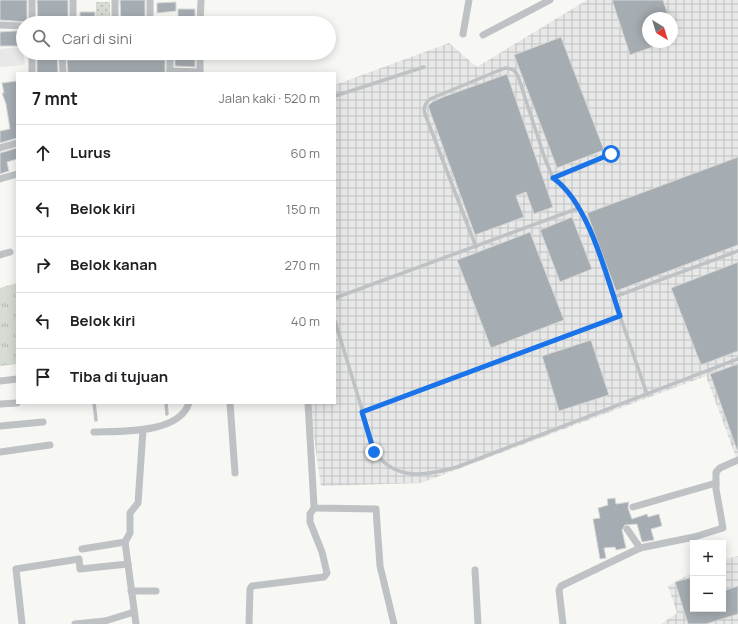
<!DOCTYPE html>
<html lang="id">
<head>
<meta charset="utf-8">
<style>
	body { margin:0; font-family:Manrope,sans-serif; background:#f6f6f6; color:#202124 }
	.controls { position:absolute; right:12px; bottom:12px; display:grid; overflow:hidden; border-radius:0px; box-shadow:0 2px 10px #0003 }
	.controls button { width:36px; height:36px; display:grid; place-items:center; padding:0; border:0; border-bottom:1px solid #e0e0e0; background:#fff; color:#202124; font:20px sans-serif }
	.compass { position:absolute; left:642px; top:12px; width:36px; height:36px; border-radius:50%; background:#fff; box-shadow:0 2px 10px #0003; rotate:142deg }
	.stop { position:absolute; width:12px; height:12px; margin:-9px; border:3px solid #1a73e8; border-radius:50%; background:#fff }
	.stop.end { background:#1a73e8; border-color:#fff; box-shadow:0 1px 4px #0008 }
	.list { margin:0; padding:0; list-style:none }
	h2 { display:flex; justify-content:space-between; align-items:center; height:52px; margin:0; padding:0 16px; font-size:17px }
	h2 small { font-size:13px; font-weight:400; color:#757577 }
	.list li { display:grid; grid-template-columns:26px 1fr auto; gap:12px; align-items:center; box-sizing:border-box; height:56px; padding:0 16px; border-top:1px solid #e0e0e0 }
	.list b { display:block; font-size:15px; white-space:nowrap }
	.list em { font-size:13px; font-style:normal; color:#757577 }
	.icon { flex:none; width:22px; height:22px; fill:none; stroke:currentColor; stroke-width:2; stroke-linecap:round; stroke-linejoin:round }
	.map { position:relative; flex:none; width:738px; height:624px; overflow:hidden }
	.search { position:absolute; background:#fff; box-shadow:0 2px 10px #0003; left:16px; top:16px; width:320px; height:44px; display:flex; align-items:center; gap:10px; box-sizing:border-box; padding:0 14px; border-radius:22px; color:#757577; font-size:15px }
	.panel { position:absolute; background:#fff; box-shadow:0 2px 10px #0003; left:16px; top:72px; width:320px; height:332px; border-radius:0px }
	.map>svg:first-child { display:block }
	.built { fill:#e7e8e7 }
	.industrial { fill:url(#industrial-grid); fill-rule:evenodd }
	.grass { fill:url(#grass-tufts) }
	.park { fill:url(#park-dots) }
	.building { fill:#a6adb2; stroke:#d8d8d7 }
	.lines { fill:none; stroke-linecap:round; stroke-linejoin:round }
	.lane { stroke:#bec2c5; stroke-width:3.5 }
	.street { stroke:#bec2c5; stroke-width:7 }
	.route { stroke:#1a73e8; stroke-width:5 }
</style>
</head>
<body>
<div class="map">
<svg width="738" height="624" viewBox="0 0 738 624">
	<defs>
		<pattern id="industrial-grid" width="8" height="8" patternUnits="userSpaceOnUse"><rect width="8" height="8" fill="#e7e8e7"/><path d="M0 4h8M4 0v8" fill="none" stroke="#bfc1c1"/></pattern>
		<pattern id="grass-tufts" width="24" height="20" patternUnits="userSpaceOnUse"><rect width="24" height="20" fill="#d6dbd4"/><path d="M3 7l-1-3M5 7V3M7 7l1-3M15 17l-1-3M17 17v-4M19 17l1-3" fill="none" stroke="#b2b6b1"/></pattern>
		<pattern id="park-dots" width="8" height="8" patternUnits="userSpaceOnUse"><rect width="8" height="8" fill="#d6dbd4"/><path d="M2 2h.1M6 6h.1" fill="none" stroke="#b2b6b1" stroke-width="1.8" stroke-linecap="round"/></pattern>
	</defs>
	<rect width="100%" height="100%" fill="#f7f7f4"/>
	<!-- built -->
	<polygon class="built" points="23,47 25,65 0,67 0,49"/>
	<!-- industrial -->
	<g class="industrial">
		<path d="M 587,0 L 738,0 L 738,463 L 706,376 L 421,483 L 321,486 L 309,403 L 335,403 L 335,85 L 449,43 L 477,67 ZM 648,18 L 672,18 L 672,42 L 648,42 Z"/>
		<polygon points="738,556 738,624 661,624 677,613 668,586 693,572 693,609 723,609 723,560"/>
	</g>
	<!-- grass -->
	<polygon class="grass" points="17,283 17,364 0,366 0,288"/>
	<!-- park -->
	<polygon class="park" points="96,2 110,2 110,22 96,21"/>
	<!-- building -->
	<g class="building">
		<polygon points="0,0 27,0 27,22 0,20"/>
		<polygon points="37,0 68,0 68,22 38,22"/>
		<polygon points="120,0 145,0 145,22 121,21"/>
		<polygon points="612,0 663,0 669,18 648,18 648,42 664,43 630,55"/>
		<polygon points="176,2 176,11 157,13 157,3"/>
		<rect x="178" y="9" width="17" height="13"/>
		<rect x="80" y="12" width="15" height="8"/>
		<polygon points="14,31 23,31 23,46 0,46 0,32"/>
		<polygon points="561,37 604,150 557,168 514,55"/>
		<polygon points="37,53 57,53 58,73 37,73"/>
		<polygon points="175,53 195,53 195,67 175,66"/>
		<polygon points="67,60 165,60 165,73 68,73"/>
		<polygon points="507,74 553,207 534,214 526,192 516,196 524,217 475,235 428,106 432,102 443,97"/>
		<polygon points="17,81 17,138 0,143 0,131 10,129 6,104 2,93 4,93 2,83"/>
		<polygon points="17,148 17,159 7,162 9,171 0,174 0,153"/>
		<polygon points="738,157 738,245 616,291 587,213"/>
		<polygon points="572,217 592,269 560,282 540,230"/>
		<polygon points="530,232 564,320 491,348 457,260"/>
		<polygon points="738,262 738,351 701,365 671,288"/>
		<polygon points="591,340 609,395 559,411 542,356"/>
		<polygon points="738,364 738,450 737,450 710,374"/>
		<polygon points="615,498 616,504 629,502 628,508 632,519 647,514 648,517 659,514 662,526 651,529 654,540 642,542 637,524 625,525 622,530 626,548 616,550 615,547 604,548 606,558 600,559 593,519 600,518 598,508 608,505 607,499"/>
		<polygon points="693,577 693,609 723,609 723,591 738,586 738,614 706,624 688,624 675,582"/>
	</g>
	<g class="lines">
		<!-- lane -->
		<g class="lane">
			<polyline points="335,96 424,67"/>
			<polyline points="553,178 611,154"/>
			<path d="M 476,247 L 425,114 C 423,108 425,103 430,99 L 505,68 C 512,68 515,70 518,76 L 545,159 L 553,178 L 562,184 L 575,200 L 593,238 L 647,394"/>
			<polyline points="614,297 738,251"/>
			<polyline points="335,298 579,208"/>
			<path d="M 335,321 L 375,452 C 395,481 426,476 457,467 L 738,359"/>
			<polyline points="94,403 96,420"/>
			<polyline points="166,403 167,414"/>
			<polyline points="362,412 620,316"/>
		</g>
		<!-- street -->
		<g class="street">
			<polyline points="150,0 150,23"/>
			<polyline points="32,23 32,0"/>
			<polyline points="73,23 73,0"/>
			<polyline points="115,23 115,0"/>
			<polyline points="200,23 201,0"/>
			<polyline points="0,25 23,26"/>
			<polyline points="463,34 469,0"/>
			<polyline points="483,35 550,0"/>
			<polyline points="62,53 63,73"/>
			<polyline points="170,53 170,73"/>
			<polyline points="200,53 200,73"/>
			<polyline points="62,55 170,55"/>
			<polyline points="170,71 200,72"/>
			<polyline points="32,73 32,53"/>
			<polyline points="0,148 17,143"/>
			<polyline points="0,179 17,174"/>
			<polyline points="0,255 10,252"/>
			<polyline points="0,381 17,379"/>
			<polyline points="230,403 235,473"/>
			<polyline points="308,403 314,506 316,508 376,509 380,566 394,624"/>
			<polyline points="0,404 17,403"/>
			<polyline points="0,426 43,422"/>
			<path d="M 94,432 C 121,431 179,434 189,403"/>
			<polyline points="0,452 50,445"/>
			<polyline points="633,507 716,483"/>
			<polyline points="627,529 640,548"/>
			<polyline points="125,542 130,533 130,513 138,503 143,430"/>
			<polyline points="125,542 136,624"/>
			<polyline points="82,549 125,542"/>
			<polyline points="475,570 478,624"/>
			<polyline points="131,591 156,591"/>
			<polyline points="22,624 16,569 79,559 80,569 128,564"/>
			<polyline points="75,624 105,621 134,612"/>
			<polyline points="249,624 250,589 252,586 324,577 327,573 322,552 310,522 310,514 314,508"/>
			<polyline points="563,624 559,590 561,586 640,548 694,537 723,528 716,489 716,472 720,468 738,460"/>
		</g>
	</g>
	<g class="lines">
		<!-- route -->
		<path class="route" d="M 374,452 L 362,412 L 620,316 C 606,275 589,203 553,178 L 611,154"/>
	</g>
</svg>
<div class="controls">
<button>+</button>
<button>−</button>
</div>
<svg class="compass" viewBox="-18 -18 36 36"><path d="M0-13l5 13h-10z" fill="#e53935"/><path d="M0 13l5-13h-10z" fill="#757577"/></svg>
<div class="stop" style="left:611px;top:154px"></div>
<div class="stop end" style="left:374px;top:452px"></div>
<div class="search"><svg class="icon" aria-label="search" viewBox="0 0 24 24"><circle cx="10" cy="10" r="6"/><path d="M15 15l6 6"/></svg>Cari di sini</div>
<section class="panel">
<h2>7 mnt<small>Jalan kaki · 520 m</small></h2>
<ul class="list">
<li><svg class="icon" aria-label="ahead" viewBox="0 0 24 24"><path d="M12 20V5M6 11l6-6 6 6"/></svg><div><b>Lurus</b></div><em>60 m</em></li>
<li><svg class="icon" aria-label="left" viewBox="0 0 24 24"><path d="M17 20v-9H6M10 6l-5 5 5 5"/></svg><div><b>Belok kiri</b></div><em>150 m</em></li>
<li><svg class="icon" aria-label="right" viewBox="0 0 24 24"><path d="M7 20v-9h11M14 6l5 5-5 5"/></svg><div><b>Belok kanan</b></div><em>270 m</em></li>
<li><svg class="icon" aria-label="left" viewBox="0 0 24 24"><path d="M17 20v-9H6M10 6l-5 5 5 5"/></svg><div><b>Belok kiri</b></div><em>40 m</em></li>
<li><svg class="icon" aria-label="arrive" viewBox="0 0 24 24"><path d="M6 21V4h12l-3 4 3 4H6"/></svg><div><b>Tiba di tujuan</b></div></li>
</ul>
</section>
</div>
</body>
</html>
